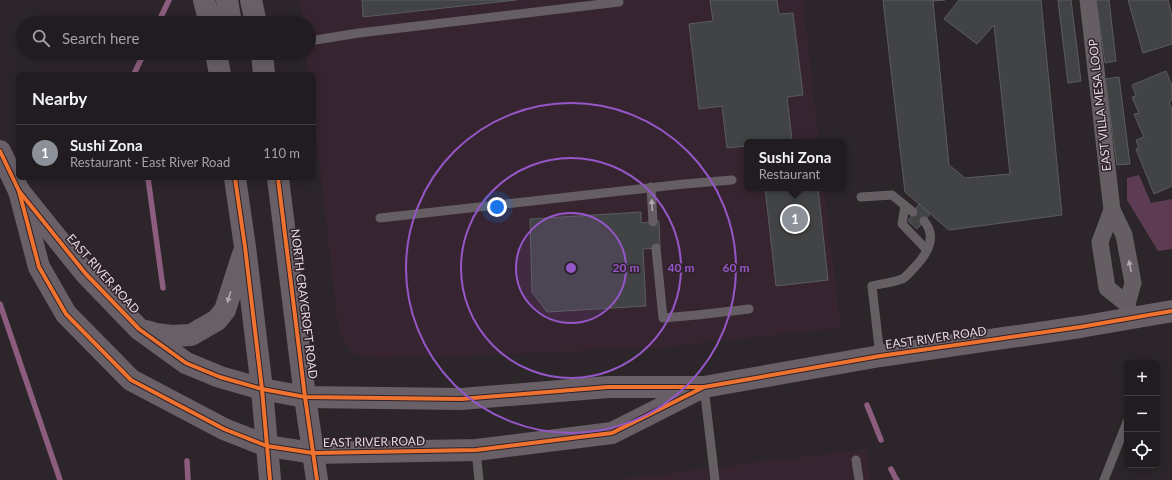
<!DOCTYPE html>
<html lang="en">
<head>
<meta charset="utf-8">
<style>
	body { margin:0; font-family:Lato,sans-serif; background:#292529; color:#f1f3f6 }
	.controls { position:absolute; right:12px; bottom:12px; display:grid; overflow:hidden; border-radius:6px; box-shadow:0 2px 10px #0003 }
	.controls button { width:36px; height:36px; display:grid; place-items:center; padding:0; border:0; border-bottom:1px solid #3e3a3e; background:#211c20; color:#f1f3f6; font:20px sans-serif }
	.you { position:absolute; left:497px; top:207px; width:14px; height:14px; margin:-10px; border:3px solid #fff; border-radius:50%; background:#1a73e8; box-shadow:0 0 0 6px #1a73e833 }
	.badge { display:grid; place-items:center; width:26px; height:26px; border-radius:50%; background:#8c9099; color:#fff; font-size:13px; font-weight:700 }
	.pin { position:absolute; translate:-50% -50%; border:2px solid #fff; box-shadow:0 1px 4px #0006 }
	.popup { position:absolute; left:744px; top:139px; width:102px; height:52px; box-sizing:border-box; display:grid; place-content:center; border-radius:6px; background:#211c20; filter:drop-shadow(0 1px 3px #0005); font-size:13px; white-space:nowrap; color:#a2a1a5 }
	.popup b { font-size:15px; color:#f1f3f6 }
	.popup::after { content:''; position:absolute; left:50%; top:100%; margin-left:-8px; border:8px solid transparent; border-top-color:#211c20 }
	.list { margin:0; padding:0; list-style:none }
	h2 { display:flex; justify-content:space-between; align-items:center; height:52px; margin:0; padding:0 16px; font-size:17px }
	h2 small { font-size:13px; font-weight:400; color:#a2a1a5 }
	.list li { display:grid; grid-template-columns:26px 1fr auto; gap:12px; align-items:center; box-sizing:border-box; height:56px; padding:0 16px; border-top:1px solid #3e3a3e }
	.list b { display:block; font-size:15px; white-space:nowrap }
	.list p { margin:0; font-size:13px; white-space:nowrap; color:#a2a1a5 }
	.list em { font-size:13px; font-style:normal; color:#a2a1a5 }
	.icon { flex:none; width:22px; height:22px; fill:none; stroke:currentColor; stroke-width:2; stroke-linecap:round; stroke-linejoin:round }
	.map { position:relative; flex:none; width:1172px; height:480px; overflow:hidden }
	.search { position:absolute; background:#211c20; box-shadow:0 2px 10px #0003; left:16px; top:16px; width:300px; height:44px; display:flex; align-items:center; gap:10px; box-sizing:border-box; padding:0 14px; border-radius:22px; color:#a2a1a5; font-size:15px }
	.panel { position:absolute; background:#211c20; box-shadow:0 2px 10px #0003; left:16px; top:72px; width:300px; height:108px; border-radius:6px }
	.map>svg:first-child { display:block }
	.built { fill:#362531 }
	.green { fill:#5d3b53 }
	.lines { fill:none; stroke-linecap:round; stroke-linejoin:round }
	.stream { stroke:#8c5d7e; stroke-width:5.5 }
	.building { fill:#424345; stroke:#5a5c5e }
	.lane { stroke:#655f63; stroke-width:9 }
	.street { stroke:#655f63; stroke-width:17 }
	.secondary { stroke:#686066; stroke-width:22 }
	.cycleway-casing { stroke:#30222b; stroke-width:6 }
	.cycleway { stroke:#ef722f; stroke-width:4 }
	.oneway { fill:#b1a8ae }
	.oneway2 { fill:#b2a9af }
	.ring { fill:none; stroke:#9557c7; stroke-width:2 }
	.labels { text-anchor:middle; stroke-width:3; stroke-linejoin:round; paint-order:stroke }
	.street-label { font-size:12px; fill:#e3d9e0; stroke:#30222b }
	.centre { fill:#9557c7; stroke:#30222b; stroke-width:2 }
	.ring-label { font-size:12px; text-anchor:middle; font-weight:bold; fill:#9557c7; stroke:#30222b; stroke-width:3; stroke-linejoin:round; paint-order:stroke }
</style>
</head>
<body>
<div class="map">
<svg width="1172" height="480" viewBox="0 0 1172 480">
	<rect width="100%" height="100%" fill="#2c262a"/>
	<!-- built -->
	<g class="built">
		<polygon points="300,0 803,0 819,142 747,142 747,188 824,188 841,328 655,348 380,359 353,353 339,335 314,118 314,74 309,74 306,53 309,53 309,23 303,23"/>
		<polygon points="867,449 871,480 614,480"/>
	</g>
	<!-- green -->
	<polygon class="green" points="1139,175 1151,203 1172,199 1172,249 1158,251 1127,200 1127,178"/>
	<g class="lines">
		<!-- stream -->
		<g class="stream">
			<polyline points="158,23 169,0"/>
			<polyline points="134,74 144,53"/>
			<polyline points="148,178 163,288"/>
			<polyline points="0,304 60,480"/>
			<polyline points="867,405 881,440"/>
			<polyline points="187,461 188,480"/>
			<polyline points="891,469 895,477 897,480"/>
		</g>
	</g>
	<!-- building -->
	<g class="building">
		<polygon points="362,0 516,0 363,17"/>
		<polygon points="710,0 777,0 779,14 793,13 803,95 787,97 792,140 778,142 747,142 747,146 727,148 722,106 699,109 689,24 713,21"/>
		<polygon points="883,0 945,0 933,1 949,165 965,178 1010,174 994,25 977,44 944,19 959,0 1041,0 1062,215 949,230 905,192"/>
		<polygon points="1058,0 1071,0 1081,81 1068,83"/>
		<polygon points="1096,0 1109,0 1116,61 1105,63"/>
		<polygon points="1128,0 1168,0 1172,16 1172,44 1143,53"/>
		<polygon points="1166,71 1172,86 1172,100 1169,102 1172,110 1172,186 1154,194 1136,149 1139,148 1136,140 1144,137 1134,114 1139,113 1132,97 1136,96 1132,85"/>
		<polygon points="1119,77 1130,164 1117,165 1105,79"/>
		<polygon points="765,188 818,188 828,280 776,286"/>
		<polygon points="919,204 930,214 917,229 908,221"/>
		<polygon points="641,212 641,223 659,221 660,248 643,249 646,306 547,312 532,292 530,219"/>
	</g>
	<g class="lines">
		<!-- lane -->
		<g class="lane">
			<polyline points="309,41 359,33 619,2"/>
			<polyline points="651,187 653,222"/>
			<polyline points="861,197 892,195 913,212"/>
			<polyline points="905,206 902,224 927,250"/>
			<polyline points="380,218 684,184 732,180"/>
			<polyline points="656,248 663,318 697,315 749,309"/>
			<path d="M 880,356 L 872,286 C 879,284 896,282 902,279 C 906,277 909,273 912,270 C 925,257 939,238 924,221"/>
			<polyline points="704,387 715,480"/>
			<polyline points="476,450 479,480"/>
			<polyline points="856,460 859,480"/>
			<polyline points="1104,480 1127,422"/>
		</g>
		<!-- street -->
		<g class="street">
			<polyline points="1088,0 1112,210"/>
			<polyline points="1127,304 1107,288 1100,242 1112,210 1124,235 1133,283 1127,304 1130,319"/>
		</g>
		<!-- secondary -->
		<g class="secondary">
			<polyline points="204,0 210,23"/>
			<polyline points="227,0 231,23"/>
			<polyline points="251,0 256,23"/>
			<polyline points="216,53 220,74"/>
			<polyline points="262,53 264,74"/>
			<polyline points="0,151 19,191 39,267 66,314 131,380 224,429 267,446 313,453 476,450 612,433 699,389"/>
			<polyline points="235,178 245,247 262,389 270,480"/>
			<polyline points="278,178 305,397 317,480"/>
			<polyline points="19,191 85,273 139,329 186,363 220,377 262,389 305,397 461,399 608,387 704,387 880,356 1080,327 1172,311"/>
			<polyline points="146,331 156,334 172,336 191,335 217,320 225,310 243,254"/>
		</g>
		<!-- cycleway casing -->
		<g class="cycleway-casing">
			<g id="cycleway">
				<polyline points="0,151 19,191 39,267 66,314 131,380 224,429 267,446 313,453 476,450 612,433 702,388"/>
				<polyline points="235,178 245,247 262,389 270,480"/>
				<polyline points="278,178 305,397 317,480"/>
				<polyline points="19,191 85,273 139,329 186,363 220,377 262,389 305,397 461,399 608,387 704,387 880,356 1080,327 1172,311"/>
			</g>
		</g>
		<!-- cycleway -->
		<use href="#cycleway" class="cycleway"/>
	</g>
	<!-- one-way arrows -->
	<defs><path id="oneway-solid" d="M-6-.8H1V-3.2L6.5 0L1 3.2V.8H-6Z"/></defs>
	<g class="oneway">
		<use href="#oneway-solid" transform="translate(652 205) rotate(-94)"/>
		<use href="#oneway-solid" transform="translate(1130 266) rotate(-101)"/>
	</g>
	<use class="oneway2" href="#oneway-solid" transform="translate(229 297) rotate(107)"/>
	<!-- distance rings -->
	<circle cx="571" cy="268" r="55" fill="#9557c7" fill-opacity=".12"/>
	<g class="ring">
		<circle cx="571" cy="268" r="55"/>
		<circle cx="571" cy="268" r="110"/>
		<circle cx="571" cy="268" r="165"/>
	</g>
	<g class="labels">
		<!-- street labels -->
		<g class="street-label">
			<text transform="translate(1100 105) rotate(-96)" y="4">EAST VILLA MESA LOOP</text>
			<text transform="translate(103 274) rotate(48)" y="4">EAST RIVER ROAD</text>
			<text transform="translate(304 304) rotate(83)" y="4">NORTH CRAYCROFT ROAD</text>
			<text transform="translate(936 338) rotate(-8)" y="4">EAST RIVER ROAD</text>
			<text transform="translate(374 442) rotate(-1)" y="4">EAST RIVER ROAD</text>
		</g>
	</g>
	<circle cx="571" cy="268" r="6" class="centre"/>
	<g class="ring-label">
		<text x="626" y="272">20 m</text>
		<text x="681" y="272">40 m</text>
		<text x="736" y="272">60 m</text>
	</g>
</svg>
<div class="controls">
<button>+</button>
<button>−</button>
<button><svg class="icon" aria-label="locate" viewBox="0 0 24 24"><circle cx="12" cy="12" r="6"/><path d="M12 2v4M12 18v4M2 12h4M18 12h4"/></svg></button>
</div>
<div class="you"></div>
<div class="pin badge" style="left:795px;top:219px">1</div>
<div class="popup"><b>Sushi Zona</b>Restaurant</div>
<div class="search"><svg class="icon" aria-label="search" viewBox="0 0 24 24"><circle cx="10" cy="10" r="6"/><path d="M15 15l6 6"/></svg>Search here</div>
<section class="panel">
<h2>Nearby<small></small></h2>
<ul class="list">
<li><span class="badge">1</span><div><b>Sushi Zona</b><p>Restaurant · East River Road</p></div><em>110 m</em></li>
</ul>
</section>
</div>
</body>
</html>
